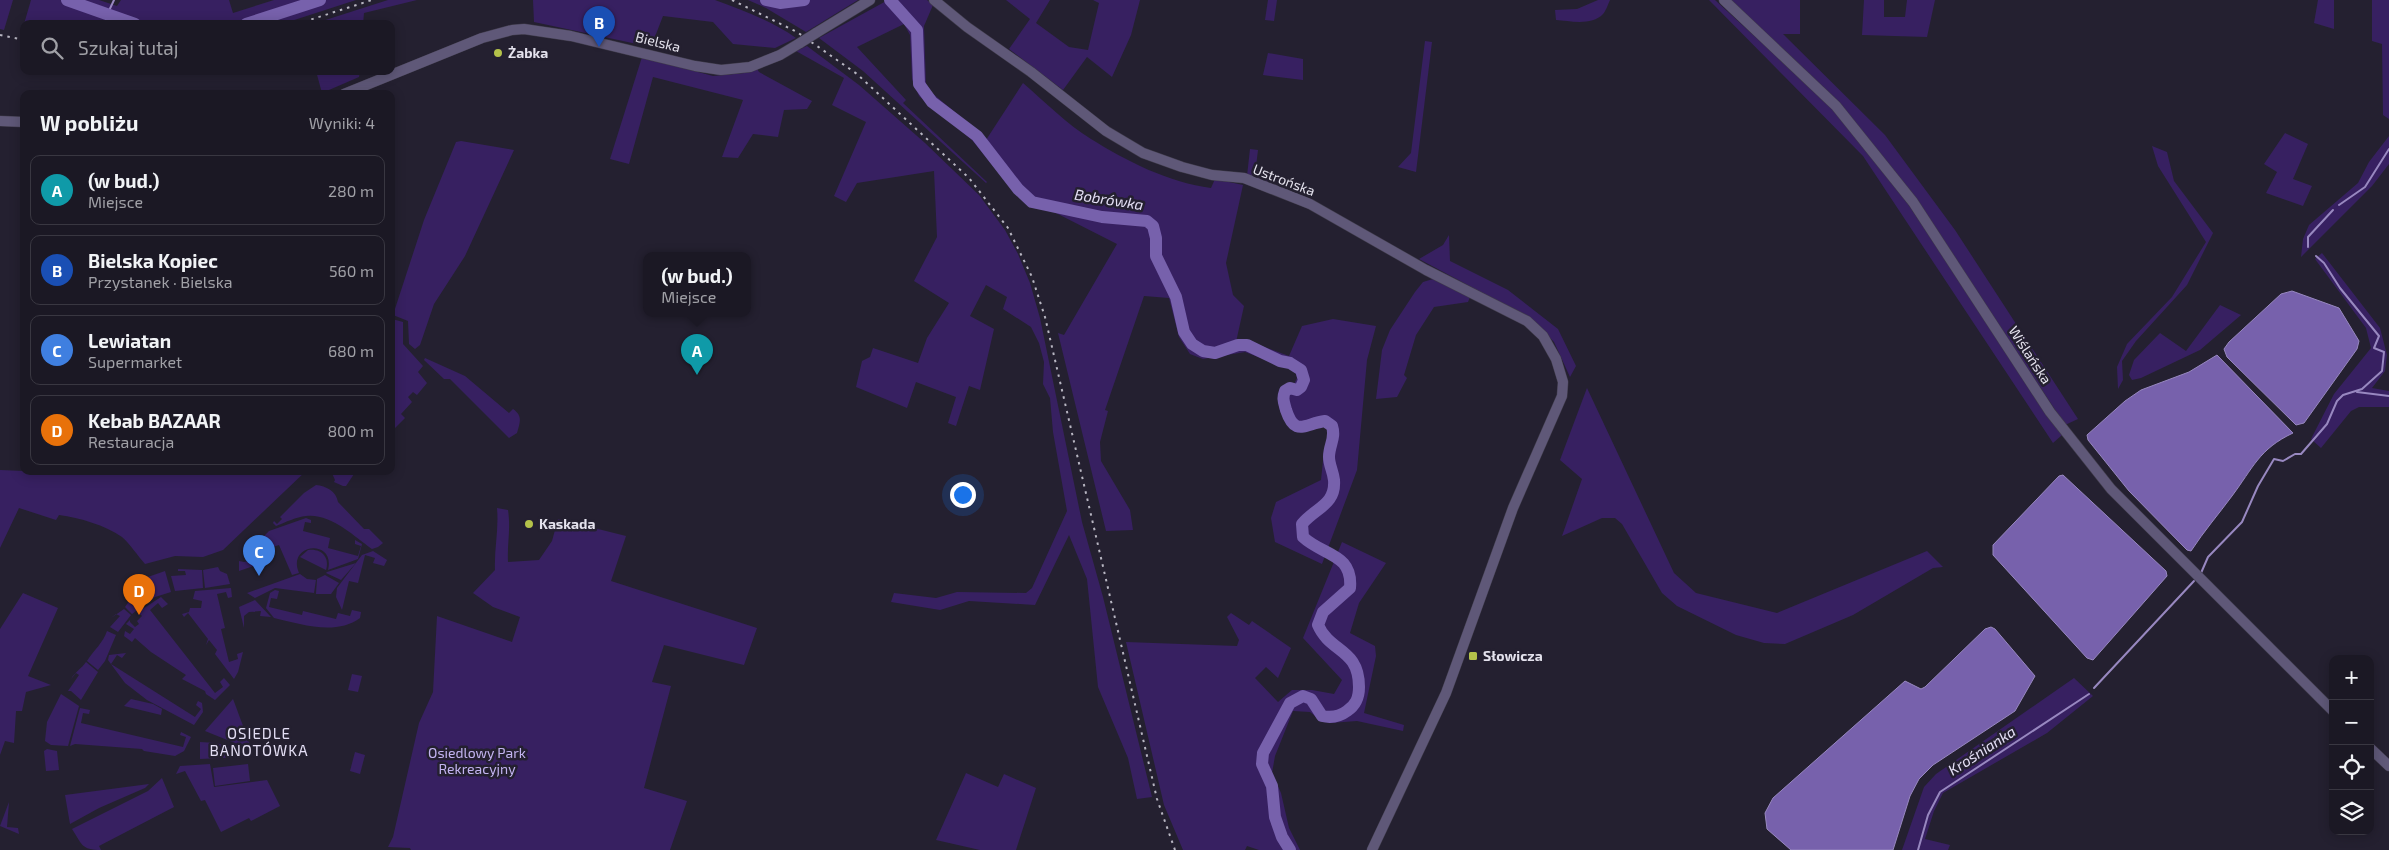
<!DOCTYPE html>
<html lang="pl">
<head>
<meta charset="utf-8">
<style>
	body { margin:0; font-family:"Exo 2",sans-serif; background:#282531; color:#f1f3f6 }
	.controls { position:absolute; right:15px; bottom:15px; display:grid; overflow:hidden; border-radius:10px; box-shadow:0 2px 12px #0003 }
	.controls button { width:45px; height:45px; display:grid; place-items:center; padding:0; border:0; border-bottom:1px solid #393741; background:#1b1824; color:#f1f3f6; font:25px sans-serif }
	.you { position:absolute; left:962px; top:494px; width:18px; height:18px; margin:-12px; border:4px solid #fff; border-radius:50%; background:#1a73e8; box-shadow:0 0 0 8px #1a73e833 }
	.badge { display:grid; place-items:center; width:32px; height:32px; border-radius:50%; background:#0f766e; color:#fff; font-size:16px; font-weight:700 }
	.pin { position:absolute; translate:-50% -41px; filter:drop-shadow(0 1px 2px #0008) }
	.pin::after { content:''; position:absolute; top:26px; width:18px; height:15px; background:inherit; clip-path:polygon(0 0,100% 0,50% 100%) }
	.popup { position:absolute; left:643px; top:252px; width:108px; height:65px; box-sizing:border-box; display:grid; place-content:center; border-radius:10px; background:#1b1824; filter:drop-shadow(0 1px 4px #0005); font-size:16px; white-space:nowrap; color:#a0a0a6 }
	.popup b { font-size:19px; color:#f1f3f6 }
	.popup::after { content:''; position:absolute; left:50%; top:100%; margin-left:-10px; border:10px solid transparent; border-top-color:#1b1824 }
	.list { margin:0; padding:0; list-style:none }
	h2 { display:flex; justify-content:space-between; align-items:center; height:65px; margin:0; padding:0 20px; font-size:21px }
	h2 small { font-size:16px; font-weight:400; color:#a0a0a6 }
	.list li { display:grid; grid-template-columns:32px 1fr auto; gap:15px; align-items:center; box-sizing:border-box; height:70px; margin:0 10px 10px; padding:0 10px; border:1px solid #393741; border-radius:10px }
	.list b { display:block; font-size:19px; white-space:nowrap }
	.list p { margin:0; font-size:16px; white-space:nowrap; color:#a0a0a6 }
	.list em { font-size:16px; font-style:normal; color:#a0a0a6 }
	.icon { flex:none; width:28px; height:28px; fill:none; stroke:currentColor; stroke-width:2; stroke-linecap:round; stroke-linejoin:round }
	.map { position:relative; flex:none; width:2389px; height:850px; overflow:hidden }
	.search { position:absolute; background:#1b1824; box-shadow:0 2px 12px #0003; left:20px; top:20px; width:375px; height:55px; display:flex; align-items:center; gap:12px; box-sizing:border-box; padding:0 18px; border-radius:10px; color:#a0a0a6; font-size:19px }
	.panel { position:absolute; background:#1b1824; box-shadow:0 2px 12px #0003; left:20px; top:90px; width:375px; height:385px; border-radius:10px }
	.map>svg:first-child { display:block }
	.green { fill:#372061 }
	.water { fill:#7761ac; stroke:#9888c0 }
	.lines { fill:none; stroke-linecap:round; stroke-linejoin:round }
	.stream { stroke:#9888c0; stroke-width:2 }
	.river { stroke:#7761ac; stroke-width:12 }
	.tertiary-casing { stroke:#3f3b4a; stroke-width:11 }
	.tertiary { stroke:#5f5878; stroke-width:10 }
	.rail { stroke:#b8b6c2; stroke-width:2; stroke-dasharray:2.5 5; stroke-linecap:butt }
	.tertiary-bridge-casing { stroke:#3f3b4a; stroke-width:11; stroke-linecap:butt }
	.tertiary-bridge { stroke:#5f5878; stroke-width:10 }
	.poi-dot { fill:#b4c24a; stroke:#242030; stroke-width:2 }
	.labels { text-anchor:middle; stroke-width:5; stroke-linejoin:round; paint-order:stroke }
	.street-label { font-size:14px; fill:#e4e2ed; stroke:#242030 }
	.poi-label { font-size:14px; font-weight:bold; fill:#e4e2ed; stroke:#242030; text-anchor:start }
	.park-label { font-size:14px; fill:#c3b4f1; stroke:#242030 }
	.water-label { font-size:15px; font-style:italic; fill:#e4dff5; stroke:#242030 }
	.neighbourhood-label { font-size:15px; letter-spacing:1px; fill:#e3def4; stroke:#242030 }
</style>
</head>
<body>
<div class="map">
<svg width="2389" height="850" viewBox="0 0 2389 850">
	<rect width="100%" height="100%" fill="#242030"/>
	<!-- green -->
	<g class="green">
		<polygon points="0,0 13,0 4,30 0,29"/>
		<polygon points="31,0 99,0 117,6 121,0 229,0 233,13 274,0 356,0 282,24 24,24"/>
		<polygon points="388,0 417,0 364,13 363,24 313,24"/>
		<path d="M 533,0 L 715,0 C 742,10 772,21 796,38 L 775,48 L 733,44 L 713,22 L 663,16 L 651,47 L 534,22 Z"/>
		<polygon points="748,0 858,0 806,32 766,8"/>
		<path d="M 888,0 L 927,0 L 933,5 L 924,26 L 926,84 L 932,93 L 980,133 L 986,140 L 1023,83 C 1044,101 1068,125 1091,139 C 1126,161 1170,183 1211,188 L 1215,179 L 1243,185 L 1226,263 L 1233,295 L 1244,306 L 1236,342 L 1251,342 L 1289,356 L 1302,326 L 1333,319 L 1376,326 L 1367,360 L 1357,470 L 1322,564 L 1275,542 L 1271,518 L 1276,502 L 1321,480 L 1324,451 L 1330,432 L 1327,427 C 1305,422 1296,443 1281,413 C 1277,404 1278,394 1282,386 L 1294,384 L 1297,378 L 1295,371 L 1245,352 L 1203,359 L 1190,354 L 1179,337 L 1169,298 L 1144,296 L 1105,410 L 1108,411 L 1100,442 L 1101,461 L 1130,510 L 1133,530 L 1106,531 L 1058,333 L 1064,335 L 1117,244 L 1054,212 L 1032,206 L 1014,192 L 972,140 L 919,96 L 912,79 L 910,35 L 904,24 L 857,47 L 906,100 L 903,103 L 987,182 L 986,183 L 863,71 L 819,38 Z"/>
		<polygon points="1006,0 1050,0 1036,23 1069,47 1088,50 1099,3 1093,0 1140,0 1131,35 1112,77 1087,57 1063,90 1009,49 1030,19"/>
		<polygon points="1268,0 1277,0 1274,21 1265,20"/>
		<path d="M 1598,0 L 1610,0 C 1608,4 1606,11 1603,14 C 1592,26 1570,21 1556,20 L 1555,10 L 1577,9 Z"/>
		<polygon points="1709,0 1715,0 1834,109 1908,204 2062,435 2053,443 1863,156"/>
		<polygon points="1730,0 1800,0 1800,34 1783,34 1885,135 1955,230 2078,419 2065,425 1913,194 1848,115"/>
		<polygon points="1864,0 1884,0 1884,17 1905,17 1907,0 1935,0 1927,37 1862,35"/>
		<polygon points="2318,0 2334,0 2334,29 2314,23"/>
		<polygon points="2372,0 2389,0 2389,119 2383,115 2382,44 2372,41"/>
		<polygon points="1425,41 1432,42 1416,172 1398,167 1411,153"/>
		<polygon points="807,46 859,85 925,143 979,195 1005,230 1018,254 1030,283 1040,318 1082,522 1103,597 1152,797 1137,799 1128,758 1098,687 1087,579 1069,535 1035,605 969,601 940,610 891,602 894,593 936,598 957,592 1026,593 1032,588 1067,511 1053,432 1050,398 1043,384 1044,362 1039,343 1031,327 1003,309 1007,297 986,285 970,316 994,329 980,390 969,386 956,426 948,423 956,397 916,382 907,408 856,387 862,361 870,357 873,348 918,363 927,338 949,303 914,281 937,237 934,171 857,183 846,202 834,196 866,122 832,105 844,78 796,51"/>
		<polygon points="1268,53 1303,59 1303,80 1263,75"/>
		<polygon points="642,57 713,76 744,73 757,69 759,72 812,101 807,109 784,110 778,137 753,134 738,158 722,157 743,100 653,77 629,164 610,159"/>
		<polygon points="316,71 360,71 359,77 322,93"/>
		<polygon points="2285,133 2308,144 2293,179 2312,186 2303,206 2266,193 2277,172 2264,164"/>
		<polygon points="2389,136 2389,164 2372,186 2301,257 2303,239 2309,225 2358,183 2369,162"/>
		<polygon points="461,141 514,150 465,256 434,304 420,345 415,349 409,344 408,321 393,315 424,220 456,142"/>
		<polygon points="2152,146 2167,152 2174,181 2213,233 2187,285 2136,341 2122,361 2123,380 2118,389 2117,367 2127,344 2172,297 2206,242 2158,166"/>
		<polygon points="1250,149 1258,150 1255,174 1275,179 1274,184 1247,176"/>
		<polygon points="1449,235 1450,261 1508,290 1558,329 1576,366 1570,377 1554,342 1533,320 1419,259 1443,245"/>
		<polygon points="2322,253 2380,328 2387,355 2385,371 2372,388 2389,391 2389,407 2359,407 2351,411 2321,448 2311,439 2334,394 2371,348 2366,328 2315,259"/>
		<polygon points="1433,279 1470,297 1468,302 1434,307 1416,335 1404,375 1407,378 1397,397 1376,399 1382,350 1390,330 1415,292 1423,282"/>
		<polygon points="2220,305 2241,315 2200,350 2141,378 2132,380 2129,375 2134,360 2160,333 2186,351"/>
		<polygon points="392,319 403,322 403,344 423,366 418,372 427,383 417,395 413,392 408,397 412,402 401,414 405,418 391,432"/>
		<path d="M 425,358 L 465,376 L 509,413 L 513,409 C 523,416 520,422 517,433 L 509,438 L 450,379 L 444,379 L 424,360 Z"/>
		<polygon points="1587,388 1674,573 1696,593 1777,613 1927,551 1943,567 1933,568 1853,615 1785,644 1764,643 1736,635 1677,606 1662,593 1622,524 1615,518 1602,518 1562,536 1582,479 1560,460"/>
		<path d="M 0,470 L 24,471 L 306,471 L 223,550 L 203,557 L 175,556 L 145,564 C 138,556 130,544 122,537 C 105,525 80,518 59,515 L 56,520 L 19,508 L 0,548 Z"/>
		<polygon points="331,471 356,471 346,486 343,486 334,482 335,480"/>
		<path d="M 316,485 C 326,486 336,491 338,502 L 364,529 L 369,529 L 383,543 L 378,547 L 372,549 C 354,536 330,513 306,516 C 296,517 286,522 276,526 L 273,523 L 274,521 L 277,524 L 282,519 L 280,517 L 304,493 Z"/>
		<path d="M 497,508 L 508,510 C 511,531 507,542 508,562 L 539,560 L 552,541 L 558,519 L 626,536 L 611,581 L 757,628 L 744,665 L 664,645 L 652,682 L 671,686 L 644,788 L 687,801 L 670,850 L 411,850 L 410,848 L 388,847 L 393,837 L 419,723 L 433,692 L 437,616 L 512,642 L 520,617 L 493,607 L 473,593 L 495,570 C 494,549 499,530 497,508 Z"/>
		<path d="M 306,518 L 311,520 L 311,523 L 305,522 L 303,531 L 330,538 L 328,548 L 358,556 L 361,546 L 355,544 L 355,540 L 362,544 L 358,559 L 328,570 C 336,538 286,543 299,573 L 292,575 L 279,545 L 251,554 L 247,553 L 269,531 Z"/>
		<polygon points="1342,542 1386,563 1359,603 1350,633 1375,646 1376,656 1364,713 1404,725 1403,731 1357,721 1330,723 1320,720 1310,712 1293,711 1275,756 1272,773 1281,793 1289,828 1300,850 1259,850 1247,846 1245,850 1183,850 1164,805 1126,642 1237,646 1239,640 1227,617 1231,613 1249,625 1252,621 1291,648 1278,678 1266,667 1255,678 1278,702 1292,690 1312,690 1334,694 1342,680 1303,638"/>
		<path d="M 308,550 C 321,548 330,557 326,570 L 300,557 Z"/>
		<polygon points="373,551 387,560 384,566 373,563 375,558 365,555 358,583 349,581 342,610 336,597 337,588 362,555"/>
		<polygon points="262,556 271,560 239,571 239,561 244,562 252,560 253,563 263,561"/>
		<polygon points="356,563 341,580 326,573 327,572"/>
		<polygon points="218,567 220,571 227,574 230,584 205,588 203,570"/>
		<polygon points="178,569 202,570 203,588 175,591 171,576 186,575 185,571 178,571"/>
		<polygon points="165,571 171,592 155,597 132,614 125,607 145,578"/>
		<polygon points="300,574 307,579 316,580 314,593 275,588 255,598 247,593"/>
		<polygon points="325,575 339,583 331,594 316,594 317,579"/>
		<polygon points="231,588 232,597 228,598 226,592 217,594 225,628 221,629 229,662 238,659 237,654 243,652 238,672 234,679 215,654 217,650 209,640 206,645 208,639 188,613 184,617 182,614 189,612 190,608 201,608 202,601 193,599 195,591"/>
		<path d="M 275,590 L 279,591 L 277,599 L 271,598 L 269,607 L 302,615 L 303,611 L 336,619 L 338,613 L 350,616 L 352,610 L 361,612 L 360,618 C 336,636 300,624 274,618 L 266,608 L 270,593 Z"/>
		<polygon points="23,593 58,608 28,676 51,685 26,692 22,711 16,711 14,743 5,741 0,755 0,629"/>
		<polygon points="161,597 168,604 162,608 158,603 150,610 215,693 223,687 220,682 224,678 230,685 215,700 206,694 205,691 182,679 186,675 151,652 135,638 132,642 124,636 125,631 130,634 134,629 126,624 130,620 130,622 135,627 139,624 137,621 142,616 138,612"/>
		<polygon points="255,600 271,617 260,616 261,611 249,612 244,616 244,628 239,607"/>
		<polygon points="124,609 131,615 118,632 110,627 120,616 116,614 111,618"/>
		<path d="M 107,631 L 116,635 L 105,661 L 98,670 L 87,661 C 94,650 103,643 107,631 Z"/>
		<polygon points="126,653 122,658 117,655 111,664 195,717 201,709 196,705 198,701 202,703 203,712 194,725 147,700 125,683 108,660 109,655"/>
		<path d="M 86,662 L 98,672 L 81,700 L 71,691 L 68,691 L 79,675 L 76,673 L 71,679 C 75,672 81,669 86,662 Z"/>
		<polygon points="352,674 362,676 358,692 348,690"/>
		<polygon points="2074,678 2093,696 2047,733 1943,793 1934,811 1925,839 1950,845 1948,850 1902,850 1924,787 1936,774"/>
		<polygon points="61,694 79,706 68,746 51,745 45,741 47,722"/>
		<polygon points="131,699 153,704 162,709 161,715 124,706"/>
		<polygon points="233,699 252,750 205,731"/>
		<polygon points="80,708 90,710 89,714 83,713 81,723 183,747 186,737 180,735 181,732 191,737 184,751 175,756 144,751 142,749 75,744 70,746"/>
		<polygon points="200,742 216,743 244,751 243,757 200,759"/>
		<polygon points="47,749 57,751 59,770 46,771 44,751"/>
		<polygon points="355,752 365,755 360,774 350,771"/>
		<polygon points="210,764 214,787 267,780 280,806 251,821 249,818 221,832 205,800 201,801 185,771 176,774 180,766"/>
		<polygon points="248,764 250,781 215,786 213,768"/>
		<polygon points="966,773 998,787 1004,774 1036,788 1016,850 980,850 936,840"/>
		<path d="M 162,778 L 174,807 L 99,846 L 101,850 C 81,850 82,844 72,829 L 148,791 Z"/>
		<polygon points="149,784 145,788 99,808 70,824 65,795"/>
		<polygon points="9,802 7,827 18,828 19,834 0,826"/>
	</g>
	<!-- water -->
	<g class="water">
		<polygon points="2292,291 2339,308 2359,341 2357,349 2304,423 2296,425 2227,357 2224,349 2229,342 2281,294"/>
		<path d="M 2217,355 L 2293,433 C 2259,449 2253,468 2232,496 C 2218,515 2204,531 2191,551 L 2187,550 L 2129,491 L 2088,440 L 2087,435 L 2125,401 L 2141,390 L 2189,372 Z"/>
		<polygon points="2063,475 2166,571 2167,576 2093,660 2087,658 1993,555 1993,545 2059,476"/>
		<polygon points="1991,627 1995,629 2035,676 2015,711 1933,765 1919,779 1910,796 1893,850 1791,850 1767,829 1765,813 1773,798 1905,681 1921,689 1925,687 1985,629"/>
	</g>
	<g class="lines">
		<!-- stream -->
		<g class="stream">
			<polyline points="107,15 114,0"/>
			<polyline points="2339,205 2365,187 2389,149"/>
			<polyline points="2308,247 2308,237 2333,210"/>
			<polyline points="2357,392 2389,396"/>
			<polyline points="2201,573 2208,557 2242,522 2258,486 2274,459 2283,461 2295,454 2301,454 2327,424 2337,401 2343,395 2362,389 2382,371 2384,352 2374,348 2379,336 2340,288 2324,263 2316,256"/>
			<polyline points="2094,688 2194,581"/>
			<polyline points="1918,850 1928,815 1940,792 2089,694"/>
		</g>
		<!-- river -->
		<g class="river">
			<polyline points="67,0 135,24"/>
			<polyline points="766,0 780,3 804,0"/>
			<path d="M 890,0 L 917,30 L 919,84 L 932,102 L 977,136 L 1018,189 L 1032,202 L 1102,217 L 1147,221 L 1153,226 L 1156,238 L 1156,256 L 1176,297 L 1184,332 L 1192,344 L 1203,351 L 1215,353 L 1238,345 L 1247,345 L 1280,361 L 1290,363 L 1301,370 L 1304,380 L 1301,387 L 1297,390 L 1290,388 L 1285,391 C 1282,399 1284,402 1286,410 C 1295,437 1304,424 1325,421 L 1332,426 C 1336,438 1329,445 1329,457 C 1329,465 1333,471 1334,480 C 1336,505 1315,508 1302,524 L 1303,537 C 1323,556 1353,553 1350,588 L 1323,612 L 1318,625 C 1330,653 1359,648 1359,687 C 1359,698 1356,705 1347,711 C 1339,717 1331,718 1322,716 L 1311,699 L 1303,696 L 1290,703 L 1263,753 L 1262,764 L 1272,786 L 1275,817 L 1282,837 L 1290,850"/>
			<polyline points="246,24 320,0"/>
		</g>
		<!-- tertiary casing -->
		<g class="tertiary-casing">
			<g id="tertiary">
				<polyline points="934,0 967,27 1031,72 1106,131 1143,153 1182,167 1212,175 1244,178 1310,204 1426,270 1527,321 1543,336 1556,359 1563,382 1562,396 1513,508 1446,693 1372,850"/>
				<polyline points="1724,0 1836,106 1913,202 2050,412 2111,489 2333,711"/>
				<polyline points="816,33 870,0"/>
				<polyline points="344,94 482,38 512,30 524,29 571,36 695,66 721,70 750,67 780,55 800,43"/>
				<polyline points="0,121 24,122"/>
				<polyline points="2370,748 2389,766"/>
			</g>
		</g>
		<!-- tertiary -->
		<use href="#tertiary" class="tertiary"/>
		<!-- rail -->
		<g class="rail">
			<polyline points="732,0 797,32 857,74 969,178 1008,228 1032,277 1045,317 1157,799 1175,850"/>
			<polyline points="297,24 372,0"/>
			<polyline points="0,35 24,40"/>
		</g>
		<!-- tertiary-bridge casing -->
		<g class="tertiary-bridge-casing">
			<polyline id="tertiary-bridge" points="800,43 816,33"/>
		</g>
		<!-- tertiary-bridge -->
		<use href="#tertiary-bridge" class="tertiary-bridge"/>
	</g>
	<!-- markers -->
	<g class="poi-dot">
		<circle cx="498" cy="53" r="5"/>
		<circle cx="529" cy="524" r="5"/>
		<rect x="1468" y="651" width="10" height="10" rx="2.5"/>
	</g>
	<g class="labels">
		<!-- street labels -->
		<g class="street-label">
			<text transform="translate(658 42) rotate(14)" y="5">Bielska</text>
			<text transform="translate(1284 180) rotate(21)" y="5">Ustrońska</text>
			<text transform="translate(2030 355) rotate(57)" y="5">Wiślańska</text>
		</g>
		<!-- poi labels -->
		<g class="poi-label">
			<text x="508" y="58">Żabka</text>
			<text x="539" y="529">Kaskada</text>
			<text x="1483" y="661">Słowicza</text>
		</g>
		<!-- park labels -->
		<g class="park-label">
			<text x="477" y="758">Osiedlowy Park<tspan x="477" dy="16">Rekreacyjny</tspan></text>
		</g>
		<!-- water labels -->
		<g class="water-label">
			<text transform="translate(1109 200) rotate(9)" y="5">Bobrówka</text>
			<text transform="translate(1982 751) rotate(-33)" y="5">Krośnianka</text>
		</g>
		<!-- neighbourhood labels -->
		<g class="neighbourhood-label">
			<text x="259" y="739">OSIEDLE<tspan x="259" dy="17">BANOTÓWKA</tspan></text>
		</g>
	</g>
</svg>
<div class="controls">
<button>+</button>
<button>−</button>
<button><svg class="icon" aria-label="locate" viewBox="0 0 24 24"><circle cx="12" cy="12" r="6"/><path d="M12 2v4M12 18v4M2 12h4M18 12h4"/></svg></button>
<button><svg class="icon" aria-label="layers" viewBox="0 0 24 24"><path d="M12 4l9 5-9 5-9-5zM3 14l9 5 9-5"/></svg></button>
</div>
<div class="you"></div>
<div class="pin badge" style="left:697px;top:375px;background:#0f9aa8">A</div>
<div class="popup"><b>(w bud.)</b>Miejsce</div>
<div class="pin badge" style="left:599px;top:47px;background:#1a4fb4">B</div>
<div class="pin badge" style="left:259px;top:576px;background:#3f7fe0">C</div>
<div class="pin badge" style="left:139px;top:615px;background:#e8710a">D</div>
<div class="search"><svg class="icon" aria-label="search" viewBox="0 0 24 24"><circle cx="10" cy="10" r="6"/><path d="M15 15l6 6"/></svg>Szukaj tutaj</div>
<section class="panel">
<h2>W pobliżu<small>Wyniki: 4</small></h2>
<ul class="list">
<li><span class="badge" style="background:#0f9aa8">A</span><div><b>(w bud.)</b><p>Miejsce</p></div><em>280 m</em></li>
<li><span class="badge" style="background:#1a4fb4">B</span><div><b>Bielska Kopiec</b><p>Przystanek · Bielska</p></div><em>560 m</em></li>
<li><span class="badge" style="background:#3f7fe0">C</span><div><b>Lewiatan</b><p>Supermarket</p></div><em>680 m</em></li>
<li><span class="badge" style="background:#e8710a">D</span><div><b>Kebab BAZAAR</b><p>Restauracja</p></div><em>800 m</em></li>
</ul>
</section>
</div>
</body>
</html>
